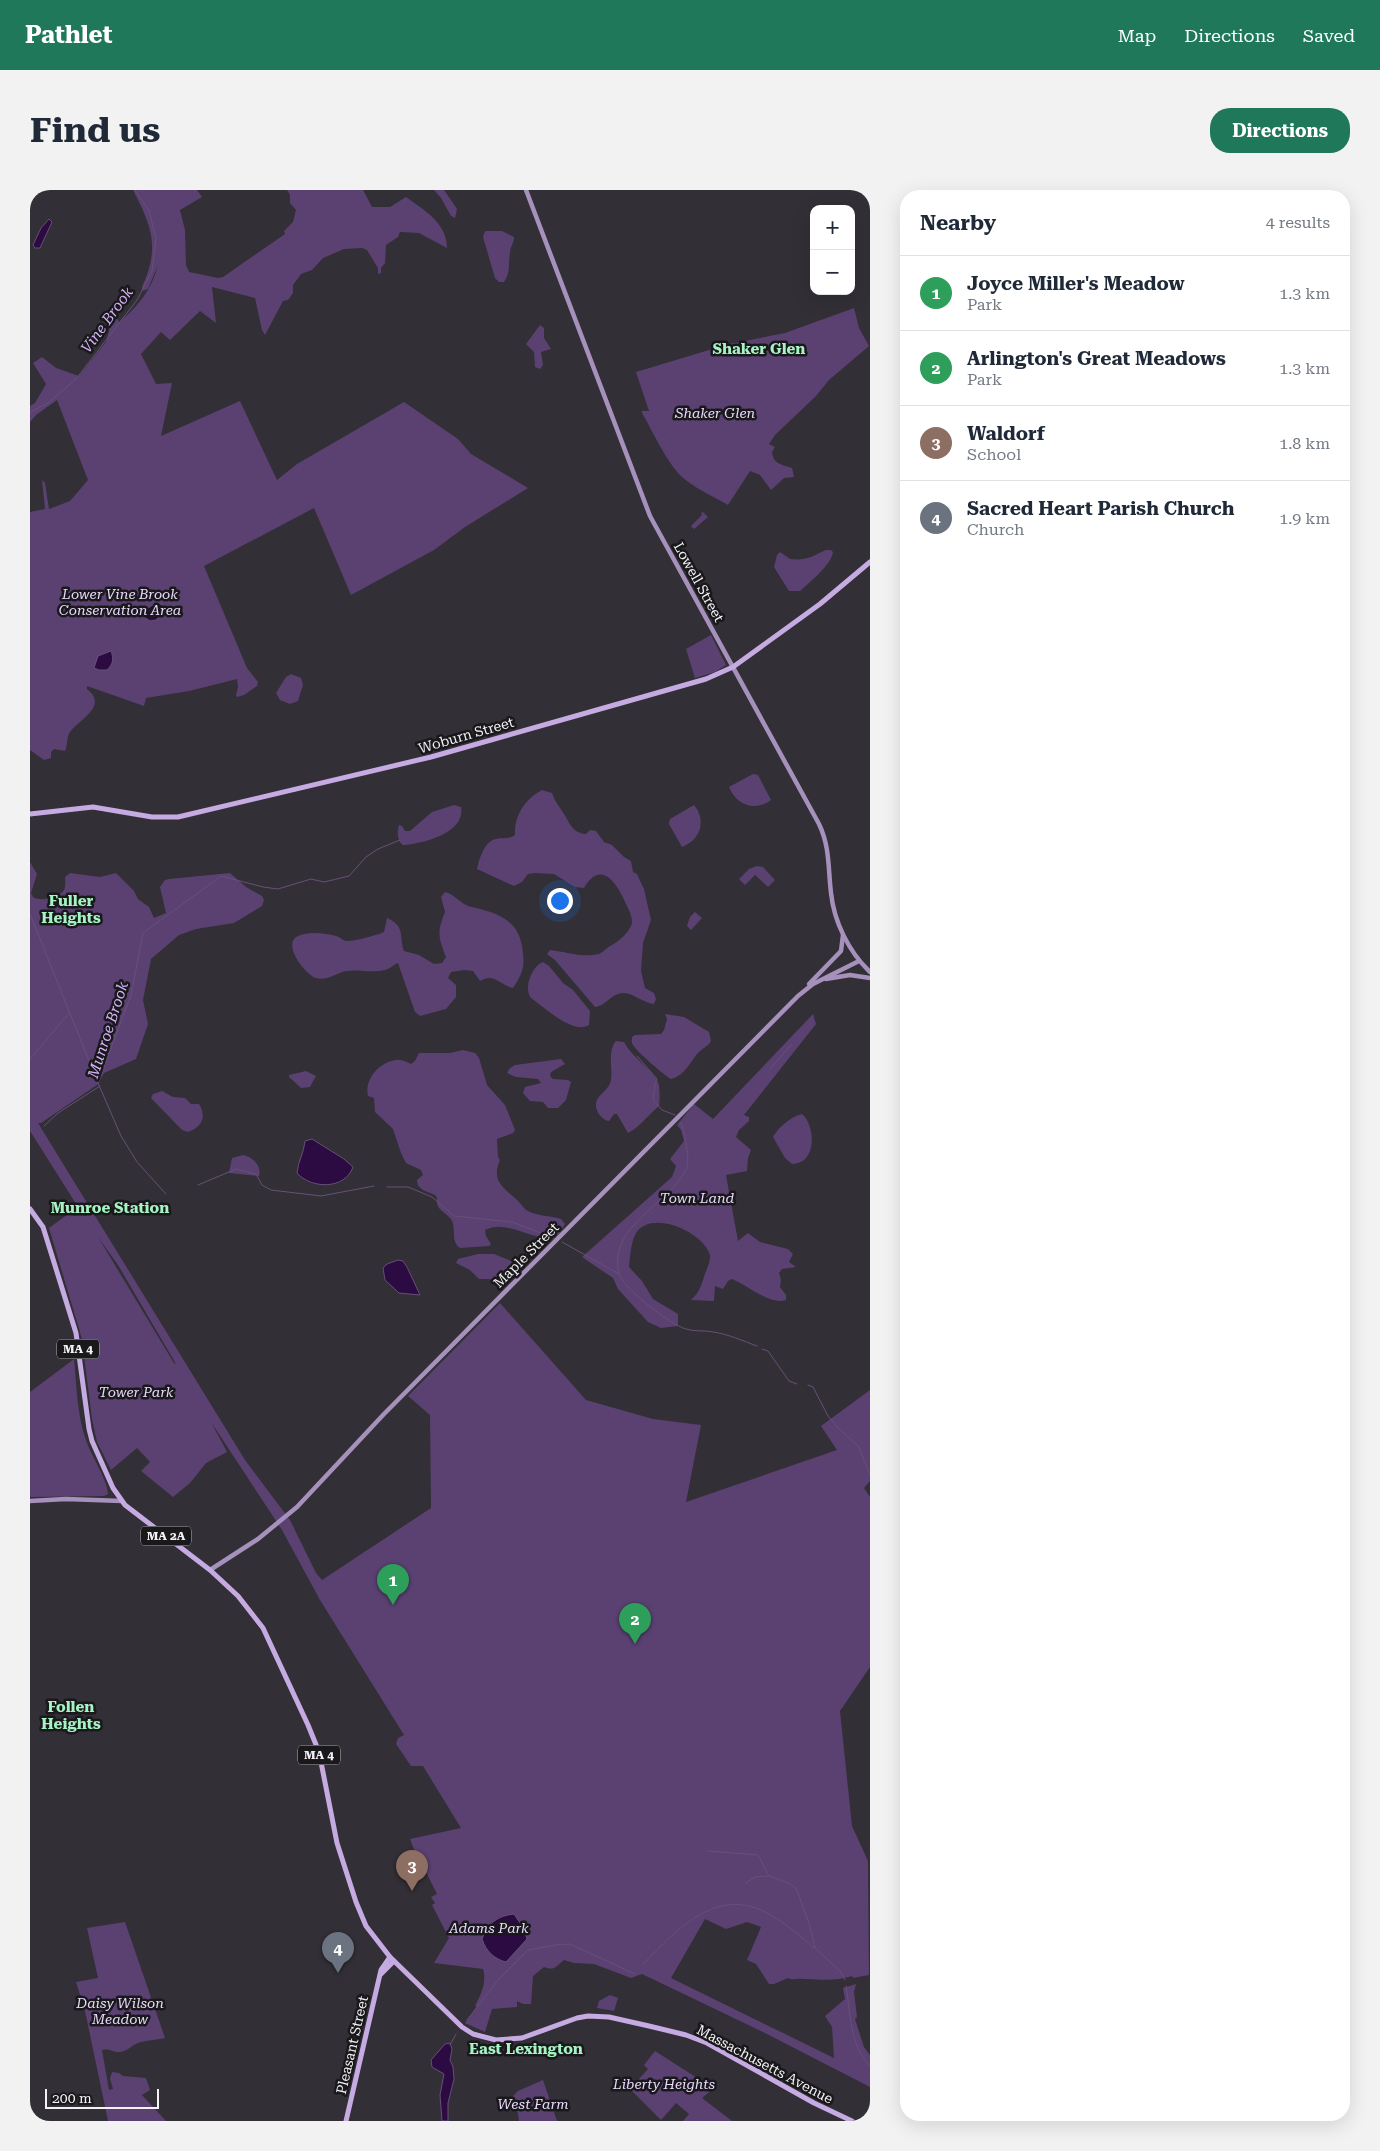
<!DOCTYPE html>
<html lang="en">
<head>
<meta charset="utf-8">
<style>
	body { margin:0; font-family:"Roboto Serif",serif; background:#f2f2f3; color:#1f2937 }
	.controls { position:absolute; right:15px; top:15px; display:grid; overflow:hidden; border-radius:10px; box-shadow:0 5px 20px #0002 }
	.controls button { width:45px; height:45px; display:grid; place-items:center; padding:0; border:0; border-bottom:1px solid #e0e1e3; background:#fff; color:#1f2937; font:25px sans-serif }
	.scale { position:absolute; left:15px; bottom:12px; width:114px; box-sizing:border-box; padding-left:5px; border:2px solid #f3f1f5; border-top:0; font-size:14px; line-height:18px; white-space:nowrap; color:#f3f1f5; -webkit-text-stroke:4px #19181b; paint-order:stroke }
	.you { position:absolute; left:529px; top:710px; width:18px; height:18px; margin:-12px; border:4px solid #fff; border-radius:50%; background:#1a73e8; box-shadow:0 0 0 8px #1a73e833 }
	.badge { display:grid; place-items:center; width:32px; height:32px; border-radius:50%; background:#20785b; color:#fff; font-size:16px; font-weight:700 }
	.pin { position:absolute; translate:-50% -41px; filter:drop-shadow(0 1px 2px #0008) }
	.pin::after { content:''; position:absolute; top:26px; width:18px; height:15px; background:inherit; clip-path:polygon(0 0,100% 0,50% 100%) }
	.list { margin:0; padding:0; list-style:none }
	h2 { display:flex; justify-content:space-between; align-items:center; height:65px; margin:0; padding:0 20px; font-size:21px }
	h2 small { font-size:16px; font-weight:400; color:#747a83 }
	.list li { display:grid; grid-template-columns:32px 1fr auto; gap:15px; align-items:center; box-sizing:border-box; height:75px; padding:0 20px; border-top:1px solid #e0e1e3 }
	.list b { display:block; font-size:19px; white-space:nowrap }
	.list p { margin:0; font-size:16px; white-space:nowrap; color:#747a83 }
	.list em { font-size:16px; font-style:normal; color:#747a83 }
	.map { position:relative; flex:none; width:840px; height:1931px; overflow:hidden; border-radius:20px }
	header { display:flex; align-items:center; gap:30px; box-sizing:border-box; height:70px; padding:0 25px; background:#20785b; color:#fff }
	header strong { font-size:24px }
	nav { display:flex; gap:28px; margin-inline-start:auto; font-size:18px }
	.intro { display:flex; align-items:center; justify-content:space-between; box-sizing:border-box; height:120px; padding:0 30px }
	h1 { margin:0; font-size:35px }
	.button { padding:12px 22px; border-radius:20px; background:#20785b; color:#fff; font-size:18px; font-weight:700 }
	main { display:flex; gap:30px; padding:0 30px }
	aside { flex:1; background:#fff; border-radius:20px; box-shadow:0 5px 20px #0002 }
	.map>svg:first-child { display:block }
	.green { fill:#5a4172; fill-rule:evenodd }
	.water { fill:#2b0b42; stroke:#675078 }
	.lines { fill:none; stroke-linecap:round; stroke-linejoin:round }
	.stream { stroke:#675078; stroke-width:1 }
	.secondary { stroke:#a691bc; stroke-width:4.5 }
	.primary { stroke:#c6abe3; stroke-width:5 }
	.labels { text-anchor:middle; stroke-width:5; stroke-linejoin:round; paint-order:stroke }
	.shield { fill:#19181b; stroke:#b2b0b4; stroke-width:1 }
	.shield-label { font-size:12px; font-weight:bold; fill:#f3f1f5 }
	.park-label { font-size:14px; font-style:italic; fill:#ead9fd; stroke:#19181b }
	.street-label { font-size:14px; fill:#f3f1f5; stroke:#19181b }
	.water-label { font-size:15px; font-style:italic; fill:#d5b3f9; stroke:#19181b }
	.neighbourhood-label { font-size:15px; font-weight:bold; fill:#a6f3c3; stroke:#19181b }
</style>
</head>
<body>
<header>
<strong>Pathlet</strong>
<nav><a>Map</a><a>Directions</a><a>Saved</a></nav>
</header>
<div class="intro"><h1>Find us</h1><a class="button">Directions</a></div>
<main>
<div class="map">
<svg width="840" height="1931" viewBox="0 0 840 1931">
	<rect width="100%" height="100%" fill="#322f36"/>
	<!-- green -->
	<g class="green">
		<path d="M 103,0 L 167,0 L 172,7 L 150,20 L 155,40 L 156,75 L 159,82 L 188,88 L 193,87 L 255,44 L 254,41 L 263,32 L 266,20 L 260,13 L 260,5 L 257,0 L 333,0 L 342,17 L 360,17 L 376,7 C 394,20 417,33 417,58 L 389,43 L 370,42 L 368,47 L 356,55 L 355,73 L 351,78 L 351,83 L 348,84 L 348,78 L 337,60 L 332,58 L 314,59 L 293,68 L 282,80 L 271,84 L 263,95 L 263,103 L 258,110 L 253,111 L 235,145 L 232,140 L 225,108 L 182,97 L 186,133 L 170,121 L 140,150 L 131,142 L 111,164 L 126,194 L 142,193 L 131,246 L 210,211 L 247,290 L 267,274 L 374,212 L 428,249 L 441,264 L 498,298 L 435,337 L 404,360 L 321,405 L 284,318 L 174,376 L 217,478 L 228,492 L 227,496 L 214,505 L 207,507 L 206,505 L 208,497 L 207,489 L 159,501 L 116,508 L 114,516 L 57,496 L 57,499 C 79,516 49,530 40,542 C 36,548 38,555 35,561 L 24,559 L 21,562 L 21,568 L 14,570 L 0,560 L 0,322 L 15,319 L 12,290 L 15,293 L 19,319 L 40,311 L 58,290 L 27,210 L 6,225 L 0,232 L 0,216 L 5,213 L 16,194 L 3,173 L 12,167 L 26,178 L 49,186 L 76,152 L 84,122 L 89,132 C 108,117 122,99 128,75 L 118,99 L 112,101 L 112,97 C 130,57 122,37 103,0 Z"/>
		<polygon points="404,0 414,0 427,19 425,28 421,26 411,8"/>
		<path d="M 455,41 L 472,41 L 484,47 C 484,54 480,56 480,63 C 478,73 481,82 474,92 L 469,92 L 465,88 L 453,47 Z"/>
		<path d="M 824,118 L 829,138 L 839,156 L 799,190 L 786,206 L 745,245 L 739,254 L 745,257 L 742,262 C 744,275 751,274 762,278 L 764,287 L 754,288 L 741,300 L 730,285 L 720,281 L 698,315 C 685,307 662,297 651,286 C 636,271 623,242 612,223 L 612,221 L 619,221 L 606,182 L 699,154 L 755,143 Z"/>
		<polygon points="510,135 514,138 514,148 521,159 511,162 513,175 510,179 505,177 504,162 496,154"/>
		<polygon points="673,322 678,327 664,339 661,336 672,325 671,323"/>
		<path d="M 796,360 L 801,360 L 803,362 C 802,374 779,393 770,401 L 759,401 L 744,377 L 747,365 L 750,362 L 760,369 C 776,371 783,366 796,360 Z"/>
		<polygon points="681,445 696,475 685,482 665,488 656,459"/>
		<polygon points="261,484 271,488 273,495 268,511 260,514 250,510 246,503 256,487"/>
		<path d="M 723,584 L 728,585 L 741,610 C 725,622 706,615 699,597 Z"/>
		<path d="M 512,600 L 522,603 C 525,612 529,616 534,624 C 540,633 542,643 556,644 L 560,640 L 566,641 L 574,652 L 582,655 L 594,667 L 601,671 L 603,682 L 607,684 L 614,699 L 621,730 L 613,753 L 611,781 L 615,798 L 624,803 L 626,809 L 624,814 C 613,813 603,803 594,803 C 581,803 576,816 565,817 L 525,770 L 517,764 L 520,760 C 537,762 552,768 569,764 C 574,762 577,757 582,755 C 589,751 601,741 602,732 C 602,726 599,720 596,714 C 587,693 571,669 554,698 L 545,697 L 524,684 L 505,683 L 498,684 L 492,692 L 484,696 L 447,679 C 449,670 454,651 466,649 C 474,647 478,650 485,645 C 484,626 495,609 512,600 Z"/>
		<path d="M 424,615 L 431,617 C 436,643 392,654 373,655 C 367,651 367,642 369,635 L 372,636 L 375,641 L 380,641 L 402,622 Z"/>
		<path d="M 664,615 C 677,631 670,650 652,657 L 639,634 L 640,629 Z"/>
		<path d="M 0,672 L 7,684 L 1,703 L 3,707 C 10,712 29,708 34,700 C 36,696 35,691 35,687 L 40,683 L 70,687 L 86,683 L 104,701 L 108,709 L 119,717 L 124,728 L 136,723 L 130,697 L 135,690 L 139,689 L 200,683 L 216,697 L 232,706 L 234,710 L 232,716 L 204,733 L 166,739 L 149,745 L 121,769 L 113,810 L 118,834 L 106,869 L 74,883 L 67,895 L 11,933 L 8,933 L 215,1270 L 260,1330 L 286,1383 L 292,1390 L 401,1318 L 400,1225 L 378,1206 L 470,1113 L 556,1210 L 623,1229 L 671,1235 L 656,1312 L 807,1260 L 791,1236 L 840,1200 L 840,1291 L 834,1298 L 840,1307 L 840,1477 L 810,1521 L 822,1636 L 838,1671 L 839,1785 L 823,1788 L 822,1786 C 803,1792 793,1789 773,1789 C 767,1788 764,1791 758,1788 L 744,1794 L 739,1794 L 726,1774 L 717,1770 L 731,1737 L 717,1732 L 696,1739 L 675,1729 L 641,1788 L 804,1868 L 802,1837 L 795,1826 L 815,1809 L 813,1798 L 826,1794 L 824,1802 L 827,1827 L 825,1829 L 834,1857 L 840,1865 L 840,1897 L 733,1842 L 612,1784 L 601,1788 L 564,1774 L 544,1773 L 534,1770 C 525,1777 525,1781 514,1777 L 503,1786 L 501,1814 L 493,1814 L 487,1811 L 487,1817 L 462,1819 L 455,1842 L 435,1833 L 447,1817 L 445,1816 C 451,1804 457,1793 453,1779 L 404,1773 L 419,1748 L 402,1715 L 405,1713 L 401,1707 L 407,1704 L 394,1678 L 391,1679 L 380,1649 L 431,1638 L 393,1576 L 381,1576 L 366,1554 L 368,1548 L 374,1545 L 290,1410 L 252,1340 L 181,1232 L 197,1262 L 176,1273 L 160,1293 L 143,1307 L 111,1281 L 120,1272 L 107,1258 L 81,1280 L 67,1252 L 62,1229 L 52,1149 L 19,1038 L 48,1017 L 0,941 ZM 68,1047 L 88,1075 L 146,1174 L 144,1173 Z"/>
		<polygon points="727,676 733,677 745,690 738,697 725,685 715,695 709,689 719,679"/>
		<path d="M 415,702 C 424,704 430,713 438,716 C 463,722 487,727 492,756 C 495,776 494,781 483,798 C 470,795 464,782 450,791 L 443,781 L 434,780 L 421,782 L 418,788 L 426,795 L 426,807 L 416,819 L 390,826 L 385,822 L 368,773 C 363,775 360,779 355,780 C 342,783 328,779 316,781 C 306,783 298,791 286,788 C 276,785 251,754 268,746 C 278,741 295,743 306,746 C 310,747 312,750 316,751 C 322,752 348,745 354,742 L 357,728 C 376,736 369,748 374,761 L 389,765 L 404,774 L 412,773 L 416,767 C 408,747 407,742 415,722 L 411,707 Z"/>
		<polygon points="665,722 672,728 661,740 657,736 660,727"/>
		<path d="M 513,772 L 519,776 L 533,793 L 543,800 L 560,821 L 559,835 C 543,845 514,817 501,808 C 493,798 502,776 513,772 Z"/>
		<path d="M 635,824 L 654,827 L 679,842 L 681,851 L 679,854 C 675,857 670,861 667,864 C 659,874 655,885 641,889 C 635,886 606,861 603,855 C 601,852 602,851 602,847 L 605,845 L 631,844 L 634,840 L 637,829 Z"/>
		<path d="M 783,824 L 786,834 L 714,925 L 719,927 L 719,931 L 709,940 L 706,947 L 721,960 L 718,968 L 717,981 L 696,985 L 708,1051 L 718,1043 L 730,1052 L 758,1059 L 763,1064 L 759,1072 L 766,1077 L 752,1079 L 749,1083 L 751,1090 L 750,1097 L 756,1105 L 756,1110 C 740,1116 716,1094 702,1089 L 698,1091 L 693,1099 L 685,1096 L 684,1111 L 661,1110 C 669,1103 671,1096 674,1087 C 676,1080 681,1071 680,1065 C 673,1042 622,1019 606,1043 C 601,1051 600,1068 599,1077 L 612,1091 L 623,1109 L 648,1124 L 648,1136 L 631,1138 L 618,1132 L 588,1099 L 583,1088 L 552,1067 L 642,987 L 646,976 L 640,969 L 654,951 L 651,940 L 647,935 L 664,914 L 683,929 Z"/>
		<path d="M 586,851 L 594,852 C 602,867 619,877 628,892 C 630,897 630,911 629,916 C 619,924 610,937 598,943 L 587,924 L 584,924 L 579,931 C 571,930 563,918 567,910 C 571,902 579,900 581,890 C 583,878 577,862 586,851 Z"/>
		<path d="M 433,860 L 445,863 L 449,868 L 457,895 L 475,915 L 485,940 L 483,943 L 467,949 L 468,967 L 470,970 C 461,991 473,997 486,1009 C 491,1013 494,1020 500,1022 C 509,1026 522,1026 531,1029 L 535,1034 L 529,1044 L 522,1048 C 500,1050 477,1029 455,1040 L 456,1046 L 461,1054 L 459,1056 L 430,1058 C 420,1051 427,1039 421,1029 C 418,1025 412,1022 409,1018 C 406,1014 408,1010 406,1006 C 399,1001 387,1001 387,990 L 393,985 L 391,980 L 376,973 L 371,963 L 363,939 L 345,922 L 344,908 L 338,906 C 334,890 349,872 366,870 C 372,869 376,872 381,874 L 385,871 L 389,863 L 420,863 Z"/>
		<polygon points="531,869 535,874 521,882 520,886 523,889 538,890 541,892 536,910 528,918 518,918 513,912 500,911 493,903 495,897 511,893 508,889 486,887 477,883 480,878 485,875"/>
		<polygon points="276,881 286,886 280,897 271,898 259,887 259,885"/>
		<path d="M 132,901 L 143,907 L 155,908 L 161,914 L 169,914 C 177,927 172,937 158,942 L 152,940 L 121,908 L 123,904 Z"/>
		<path d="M 772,924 C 786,936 787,974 762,974 L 755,968 L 743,947 C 749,937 760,927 772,924 Z"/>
		<path d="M 213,965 C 223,967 232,976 229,986 L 199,983 L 202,968 Z"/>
		<polygon points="448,1064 464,1064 491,1075 490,1079 478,1091 470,1095 459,1089 449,1089 440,1080 426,1073 428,1069"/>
		<path d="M 44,1169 C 47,1199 47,1232 60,1260 C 65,1271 78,1293 78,1304 L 74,1306 L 0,1307 L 0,1202 Z"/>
		<path d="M 95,1732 L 135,1848 C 126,1850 116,1850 108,1853 C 102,1855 98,1861 90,1862 C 82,1863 81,1858 72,1860 L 79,1900 L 83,1899 L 80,1889 L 82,1882 L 89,1883 L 93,1886 L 116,1888 L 120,1900 L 112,1905 L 136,1931 L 78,1931 L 55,1821 L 46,1792 L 68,1788 L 57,1738 Z"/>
		<polygon points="580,1805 588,1808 584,1821 567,1818 569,1811"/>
		<polygon points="625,1861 675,1893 672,1896 679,1902 672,1908 702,1931 653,1931 659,1924 646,1913 631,1930 600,1899 618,1879 614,1875"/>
		<polygon points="513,1890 527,1931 489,1931 487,1918 482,1907 488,1901"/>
	</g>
	<!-- water -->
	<g class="water">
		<polygon points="19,29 22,32 10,58 5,58 3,55 11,38"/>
		<path d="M 127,412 L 133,416 L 129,427 L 126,430 L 120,431 L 114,427 C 114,418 121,417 127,412 Z"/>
		<path d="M 81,461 C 84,469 83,474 77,480 L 69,480 L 64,478 L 68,466 Z"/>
		<path d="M 282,949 L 314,969 L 323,977 C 315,1000 281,999 267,983 C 268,971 274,963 275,951 Z"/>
		<polygon points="368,1070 373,1071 377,1077 390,1105 369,1103 355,1090 353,1078 357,1074"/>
		<path d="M 484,1724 L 494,1739 L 497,1749 L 476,1772 C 464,1769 456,1761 452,1749 C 458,1733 467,1726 484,1724 Z"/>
		<polygon points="420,1853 422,1859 420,1870 423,1877 424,1889 418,1913 418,1931 412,1931 410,1905 414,1884 402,1877 401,1870 415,1854"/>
	</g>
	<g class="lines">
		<!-- stream -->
		<g class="stream">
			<polyline points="0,222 18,213 46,189 107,110 122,81 126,48 119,21 105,0"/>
			<polyline points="0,724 68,893"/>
			<polyline points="607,866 627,889 625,894 623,910 632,920 645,925"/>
			<polyline points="0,869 40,822"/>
			<polyline points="740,879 761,855"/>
			<polyline points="14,936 28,923 70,896"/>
			<polyline points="168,995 206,979 226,984 232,995 241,1000 291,1006 344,996"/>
			<polyline points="357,997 378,997 402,1007 424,1026 482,1032 524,1048"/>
			<polyline points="136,1004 107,972 91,946 68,893 101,805 113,743 191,686 233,697 248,699 281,689 294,692 319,686 336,667 348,659 370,650"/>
			<path d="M 532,1052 L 589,1084 C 593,1098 641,1135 656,1139 C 665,1142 675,1140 683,1142 C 698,1144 713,1151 727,1156"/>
			<path d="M 589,1084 C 577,1034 642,1014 657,977 C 659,970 657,961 656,954 C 655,945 654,939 650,932"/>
			<polyline points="732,1159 738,1161 759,1191 767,1194"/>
			<polyline points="778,1195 783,1197 798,1226 808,1238 828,1256 840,1284"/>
			<polyline points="678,1661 728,1665 739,1686 758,1693 766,1698 780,1736 785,1758 811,1782 815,1790"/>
			<polyline points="716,1693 725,1687 738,1686"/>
			<path d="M 613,1774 C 649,1738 689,1692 744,1727 C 758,1735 771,1747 784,1758"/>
			<path d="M 816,1796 C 821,1824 819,1855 840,1876"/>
			<polyline points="437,1830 468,1790 498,1760 525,1755 540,1754 605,1784"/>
			<polyline points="420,1855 426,1844"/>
		</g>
		<!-- secondary -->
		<g class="secondary">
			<path d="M 496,0 L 620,326 L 789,634 C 800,657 798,678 801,703 C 804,732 819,762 840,782"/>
			<polyline points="796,789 820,785 840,788"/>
			<polyline points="779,794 811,761 813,745"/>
			<polyline points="0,1311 36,1309 92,1311"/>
			<polyline points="180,1380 228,1349 267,1317 354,1224 768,806 783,794 829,771"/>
		</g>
		<!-- primary -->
		<g class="primary">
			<polyline points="0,624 63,617 122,627 148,627 401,567 676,489 703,477 790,414 840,372"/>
			<polyline points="0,1019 13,1037 46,1143 59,1239 62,1251 83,1298 95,1315 180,1380 208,1406 233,1438 278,1535 289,1562 307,1653 326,1712 336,1736 360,1767 432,1837 443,1844 466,1850 492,1848 547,1828 558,1826 579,1827 619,1836 656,1845 677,1853 784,1913 822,1931"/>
			<polyline points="351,1784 364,1771"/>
			<polyline points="316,1931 351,1780 360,1767"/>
		</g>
	</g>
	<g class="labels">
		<!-- shield labels -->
		<g class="shield">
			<rect x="27" y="1149.5" width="42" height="19" rx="4"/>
			<rect x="111" y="1336.5" width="50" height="19" rx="4"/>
			<rect x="268" y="1555.5" width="42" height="19" rx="4"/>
		</g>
		<g class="shield-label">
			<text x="48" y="1163">MA 4</text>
			<text x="136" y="1350">MA 2A</text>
			<text x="289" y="1569">MA 4</text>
		</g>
		<!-- park labels -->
		<g class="park-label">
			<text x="685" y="228">Shaker Glen</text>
			<text x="90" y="409">Lower Vine Brook<tspan x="90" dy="16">Conservation Area</tspan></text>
			<text x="667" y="1013">Town Land</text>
			<text x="106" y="1207">Tower Park</text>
			<text x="459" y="1743">Adams Park</text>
			<text x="90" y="1818">Daisy Wilson<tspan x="90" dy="16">Meadow</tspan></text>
			<text x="634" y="1899">Liberty Heights</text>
			<text x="503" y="1919">West Farm</text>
		</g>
		<!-- street labels -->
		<g class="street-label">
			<text transform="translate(669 392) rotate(61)" y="5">Lowell Street</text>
			<text transform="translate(436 545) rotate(-16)" y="5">Woburn Street</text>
			<text transform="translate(496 1065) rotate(-45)" y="5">Maple Street</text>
			<text transform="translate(322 1855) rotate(-77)" y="5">Pleasant Street</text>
			<text transform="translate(735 1874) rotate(28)" y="5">Massachusetts Avenue</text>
		</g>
		<!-- water labels -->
		<g class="water-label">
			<text transform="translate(77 130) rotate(-54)" y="5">Vine Brook</text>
			<text transform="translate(78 840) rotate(-72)" y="5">Munroe Brook</text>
		</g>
		<!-- neighbourhood labels -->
		<g class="neighbourhood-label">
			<text x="729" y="164">Shaker Glen</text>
			<text x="41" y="716">Fuller<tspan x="41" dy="17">Heights</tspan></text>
			<text x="80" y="1023">Munroe Station</text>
			<text x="41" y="1522">Follen<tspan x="41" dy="17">Heights</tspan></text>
			<text x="496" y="1864">East Lexington</text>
		</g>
	</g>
</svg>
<div class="controls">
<button>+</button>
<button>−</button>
</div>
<div class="scale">200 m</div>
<div class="you"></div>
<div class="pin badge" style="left:363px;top:1415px;background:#2e9e5b">1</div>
<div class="pin badge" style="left:605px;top:1454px;background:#2e9e5b">2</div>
<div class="pin badge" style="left:382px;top:1701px;background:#8d6e63">3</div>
<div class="pin badge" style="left:308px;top:1783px;background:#6b7280">4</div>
</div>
<aside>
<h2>Nearby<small>4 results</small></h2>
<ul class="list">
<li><span class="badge" style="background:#2e9e5b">1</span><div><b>Joyce Miller's Meadow</b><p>Park</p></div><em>1.3 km</em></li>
<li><span class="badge" style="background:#2e9e5b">2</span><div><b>Arlington's Great Meadows</b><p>Park</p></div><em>1.3 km</em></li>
<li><span class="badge" style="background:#8d6e63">3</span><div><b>Waldorf</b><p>School</p></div><em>1.8 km</em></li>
<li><span class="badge" style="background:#6b7280">4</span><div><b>Sacred Heart Parish Church</b><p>Church</p></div><em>1.9 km</em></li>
</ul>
</aside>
</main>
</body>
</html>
